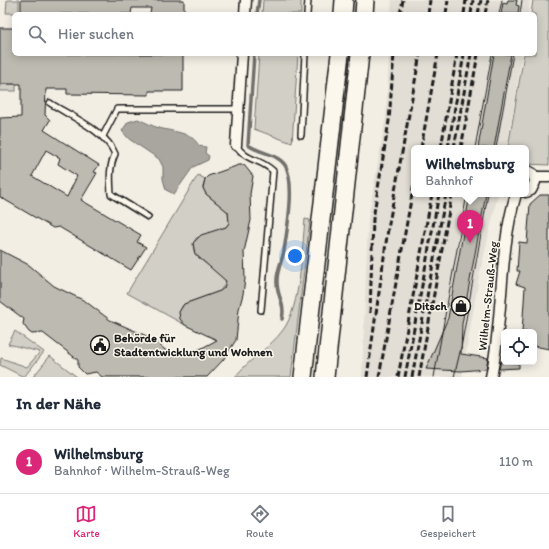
<!DOCTYPE html>
<html lang="de">
<head>
<meta charset="utf-8">
<style>
	body { margin:0; font-family:Itim,sans-serif; background:#f2f2f3; color:#1f2937 }
	.controls { position:absolute; right:12px; bottom:12px; display:grid; overflow:hidden; border-radius:6px; box-shadow:0 2px 10px #0003 }
	.controls button { width:36px; height:36px; display:grid; place-items:center; padding:0; border:0; border-bottom:1px solid #e0e1e3; background:#fff; color:#1f2937; font:20px sans-serif }
	.you { position:absolute; left:295px; top:256px; width:14px; height:14px; margin:-10px; border:3px solid #fff; border-radius:50%; background:#1a73e8; box-shadow:0 0 0 6px #1a73e833 }
	.badge { display:grid; place-items:center; width:26px; height:26px; border-radius:50%; background:#db2777; color:#fff; font-size:13px; font-weight:700 }
	.pin { position:absolute; translate:-50% -33px; filter:drop-shadow(0 1px 2px #0008) }
	.pin::after { content:''; position:absolute; top:21px; width:14px; height:12px; background:inherit; clip-path:polygon(0 0,100% 0,50% 100%) }
	.popup { position:absolute; left:411px; top:145px; width:118px; height:52px; box-sizing:border-box; display:grid; place-content:center; border-radius:6px; background:#fff; filter:drop-shadow(0 1px 3px #0005); font-size:13px; white-space:nowrap; color:#747a83 }
	.popup b { font-size:15px; color:#1f2937 }
	.popup::after { content:''; position:absolute; left:50%; top:100%; margin-left:-8px; border:8px solid transparent; border-top-color:#fff }
	.list { margin:0; padding:0; list-style:none }
	h2 { display:flex; justify-content:space-between; align-items:center; height:52px; margin:0; padding:0 16px; font-size:17px }
	h2 small { font-size:13px; font-weight:400; color:#747a83 }
	.list li { display:grid; grid-template-columns:26px 1fr auto; gap:12px; align-items:center; box-sizing:border-box; height:64px; padding:0 16px; border-top:1px solid #e0e1e3 }
	.list b { display:block; font-size:15px; white-space:nowrap }
	.list p { margin:0; font-size:13px; white-space:nowrap; color:#747a83 }
	.list em { font-size:13px; font-style:normal; color:#747a83 }
	.icon { flex:none; width:22px; height:22px; fill:none; stroke:currentColor; stroke-width:2; stroke-linecap:round; stroke-linejoin:round }
	.map { position:relative; flex:none; width:549px; height:377px; overflow:hidden }
	.search { position:absolute; background:#fff; box-shadow:0 2px 10px #0003; left:12px; right:12px; top:12px; height:44px; display:flex; align-items:center; gap:10px; box-sizing:border-box; padding:0 14px; border-radius:6px; color:#747a83; font-size:15px }
	.sheet { height:116px; background:#fff }
	nav { display:flex; justify-content:space-around; align-items:center; box-sizing:border-box; height:56px; border-top:1px solid #e0e1e3; background:#fff; font-size:11px; color:#747a83 }
	nav a { display:grid; justify-items:center; gap:2px }
	nav .on { color:#db2777 }
	.map>svg:first-child { display:block }
	.built { fill:#e2ded5 }
	.green { fill:#d2cfc6; stroke:#777671 }
	.water { fill:#a9a6a0; stroke:#716f6b }
	.lines { fill:none; stroke-linecap:round; stroke-linejoin:round }
	.stream { stroke:#716f6b; stroke-width:3.5 }
	.building { fill:#bdbab1; stroke:#1c1c1c; fill-rule:evenodd }
	.service-casing { stroke:#1c1c1c; stroke-width:8 }
	.minor-casing { stroke:#1c1c1c; stroke-width:13 }
	.trunk-casing { stroke:#1c1c1c; stroke-width:20 }
	.service { stroke:#fbf7ec; stroke-width:5 }
	.minor { stroke:#fbf7ec; stroke-width:10 }
	.trunk { stroke:#fbf7ec; stroke-width:17 }
	.tram { stroke:#1c1c1c; stroke-width:1 }
	.rail { stroke:#1c1c1c; stroke-width:3; stroke-dasharray:6 3; stroke-linecap:butt }
	.labels { text-anchor:middle; stroke-width:3; stroke-linejoin:round; paint-order:stroke }
	.street-label { font-size:12px; fill:#1c1c1c; stroke:#fbf7ec }
	.poi-label { font-size:12px; font-weight:bold; fill:#1c1c1c; stroke:#fbf7ec; text-anchor:end }
</style>
</head>
<body>
<div class="map">
<svg width="549" height="377" viewBox="0 0 549 377">
	<rect width="100%" height="100%" fill="#f2eee4"/>
	<filter id="ink" filterUnits="userSpaceOnUse"><feTurbulence type="fractalNoise" baseFrequency=".025" numOctaves="2"/><feDisplacementMap in="SourceGraphic" scale="8" xChannelSelector="R" yChannelSelector="G"/><feConvolveMatrix kernelMatrix="1 2 1 2 8 2 1 2 1" color-interpolation-filters="sRGB"/></filter>
	<g filter="url(#ink)">
		<!-- built -->
		<g class="built">
			<polygon points="392,0 530,0 528,14 391,14"/>
			<polygon points="389,54 522,54 507,148 414,148 414,194 498,194 479,277 462,377 362,377 368,219 386,116"/>
		</g>
		<!-- green -->
		<g class="green">
			<polygon points="7,0 19,0 19,13 6,13"/>
			<polygon points="263,0 301,0 301,14 262,14"/>
			<polygon points="533,0 549,0 549,165 526,164 526,148 508,148 524,54 535,54 535,14 531,14"/>
			<polygon points="259,54 298,54 292,143 254,129"/>
			<rect x="0" y="84" width="16" height="7"/>
			<path d="M 198,175 L 205,179 L 203,188 L 206,194 L 228,212 L 229,223 L 226,227 L 196,238 C 183,259 219,266 226,282 L 220,291 L 184,304 C 177,312 179,318 185,325 L 127,293 Z"/>
			<path d="M 305,219 L 310,220 L 291,377 L 235,377 C 249,359 270,348 283,330 C 301,306 302,249 305,219 Z"/>
			<polygon points="15,331 44,352 24,377 0,365 1,358 27,367 40,352 8,344"/>
			<polygon points="50,356 77,377 33,377"/>
		</g>
		<!-- water -->
		<path class="water" d="M 138,119 C 145,122 152,126 159,128 C 174,132 192,132 199,146 L 206,147 L 205,153 L 209,156 L 208,160 L 193,167 L 174,194 L 166,190 L 163,179 L 163,167 L 159,159 L 129,139 L 122,131 L 128,122 Z"/>
		<g class="lines">
			<!-- stream -->
			<g class="stream">
				<polyline points="257,14 259,0"/>
				<path d="M 254,54 L 248,145 C 259,153 278,154 285,165 C 296,183 287,230 284,251 C 282,261 277,270 277,280 C 276,296 286,303 282,319"/>
			</g>
		</g>
		<!-- building -->
		<g class="building">
			<polygon points="21,0 184,0 184,14 150,14 151,8 132,8 131,14 21,14"/>
			<polygon points="508,0 517,0 516,5 519,6 518,14 501,14 503,3 507,4"/>
			<path d="M 0,28 L 14,28 L 14,54 L 183,54 L 183,91 L 149,91 L 149,95 L 67,94 L 67,89 L 46,89 L 45,115 L 50,120 L 44,130 L 99,165 L 94,172 L 97,173 L 81,200 L 141,235 L 137,242 L 146,247 L 131,270 L 59,227 L 53,228 L 0,197 L 0,118 L 21,117 L 21,84 L 0,84 ZM 46,150 L 60,158 L 58,164 L 77,176 L 67,197 L 32,176 Z"/>
			<polygon points="494,54 511,54 494,148 478,148"/>
			<polygon points="239,165 244,165 253,176 250,194 251,220 244,252 245,279 243,294 239,309 236,340 223,360 207,377 102,377 96,372 85,374 78,367 78,360 43,333 32,334 29,332 23,324 24,319 0,301 0,250 29,265 54,286 85,301 110,320 149,337 173,356 200,349 217,340 185,325 180,319 179,312 184,304 220,291 224,288 226,281 195,254 193,243 201,235 226,227 229,223 228,212 206,194 203,188 205,179 208,176"/>
			<polygon points="470,194 486,194 462,324 461,354 488,358 486,369 461,371 426,369 448,318"/>
			<polygon points="540,195 549,195 549,349 534,346 534,332 522,332 525,287 516,284 520,271 517,271 519,242 527,243 530,204"/>
			<polygon points="501,361 519,364 519,368 499,369"/>
		</g>
		<g class="lines">
			<!-- service casing -->
			<g class="service-casing">
				<g id="service">
					<polyline points="307,14 308,0"/>
					<path d="M 50,103 C 70,116 106,131 115,154 C 109,167 110,179 111,194 L 148,217"/>
					<polyline points="301,135 305,54"/>
					<polyline points="103,136 117,109 239,109"/>
					<path d="M 236,145 C 246,162 260,158 273,171 L 261,310"/>
				</g>
			</g>
			<!-- minor casing -->
			<g class="minor-casing">
				<g id="minor">
					<polyline points="245,14 246,0"/>
					<polyline points="236,145 242,54"/>
					<polyline points="526,170 533,174 535,182 531,190 526,192"/>
					<polyline points="535,177 549,177"/>
					<path d="M 491,377 C 504,317 498,254 516,194"/>
				</g>
			</g>
			<!-- trunk casing -->
			<g class="trunk-casing">
				<g id="trunk">
					<polyline points="343,14 344,0"/>
					<polyline points="364,14 365,0"/>
					<polyline points="303,377 340,54"/>
					<polyline points="325,377 360,54"/>
				</g>
			</g>
			<!-- service -->
			<use href="#service" class="service"/>
			<!-- minor -->
			<use href="#minor" class="minor"/>
			<!-- trunk -->
			<use href="#trunk" class="trunk"/>
			<!-- tram -->
			<g class="tram">
				<polyline points="499,14 502,0"/>
				<polyline points="520,14 522,0"/>
				<polyline points="475,148 492,54"/>
				<polyline points="496,148 513,54"/>
				<polyline points="434,377 467,194"/>
				<polyline points="454,377 461,348 488,194"/>
			</g>
			<!-- rail -->
			<g class="rail">
				<polyline points="400,14 403,0"/>
				<polyline points="428,14 430,0"/>
				<polyline points="446,14 448,0"/>
				<polyline points="464,14 466,0"/>
				<polyline points="471,14 473,0"/>
				<polyline points="478,14 481,0"/>
				<polyline points="485,14 488,0"/>
				<polyline points="421,148 438,54"/>
				<polyline points="441,148 457,54"/>
				<polyline points="448,148 464,54"/>
				<polyline points="454,148 471,54"/>
				<polyline points="461,148 478,54"/>
				<polyline points="370,313 373,219 389,121 394,54"/>
				<polyline points="367,377 388,229 420,54"/>
				<polyline points="379,377 414,183"/>
				<polyline points="398,377 432,194"/>
				<polyline points="405,377 439,194"/>
				<polyline points="412,377 446,194"/>
				<polyline points="419,377 452,194"/>
			</g>
		</g>
	</g>
	<!-- icons -->
	<defs>
		<g id="shop-ring" transform="scale(1)"><circle r="9.5" fill="#fbf7ec" stroke="#1c1c1c" stroke-width="1.5"/><path d="M-5-2.5h2.3a2.7 3.5 0 0 1 5.4 0H5L5.5 6h-11ZM-1.5-2.5h3a1.5 2.3 0 0 0-3 0Z" fill="#1c1c1c"/></g>
		<g id="civic-ring" transform="scale(1)"><circle r="9.5" fill="#fbf7ec" stroke="#1c1c1c" stroke-width="1.5"/><path d="M-.6-6.5H3V-4.5H.6V-3L4-1V1h2V6H-6V1h2V-1L-.6-3ZM-1.2 2.5V6h2.4V2.5Z" fill="#1c1c1c"/></g>
	</defs>
	<g fill-rule="evenodd">
		<use href="#shop-ring" x="461" y="306"/>
		<use href="#civic-ring" x="100" y="345"/>
	</g>
	<g class="labels">
		<!-- street labels -->
		<g class="street-label">
			<text transform="translate(488 296) rotate(-84)" y="4">Wilhelm-Strauß-Weg</text>
		</g>
		<!-- poi labels -->
		<g class="poi-label">
			<text x="447" y="310">Ditsch</text>
			<text x="114" y="342" text-anchor="start">Behörde für<tspan x="114" dy="14">Stadtentwicklung und Wohnen</tspan></text>
		</g>
	</g>
</svg>
<div class="controls">
<button><svg class="icon" aria-label="locate" viewBox="0 0 24 24"><circle cx="12" cy="12" r="6"/><path d="M12 2v4M12 18v4M2 12h4M18 12h4"/></svg></button>
</div>
<div class="you"></div>
<div class="pin badge" style="left:470px;top:243px">1</div>
<div class="popup"><b>Wilhelmsburg</b>Bahnhof</div>
<div class="search"><svg class="icon" aria-label="search" viewBox="0 0 24 24"><circle cx="10" cy="10" r="6"/><path d="M15 15l6 6"/></svg>Hier suchen</div>
</div>
<section class="sheet">
<h2>In der Nähe<small></small></h2>
<ul class="list">
<li><span class="badge">1</span><div><b>Wilhelmsburg</b><p>Bahnhof · Wilhelm-Strauß-Weg</p></div><em>110 m</em></li>
</ul>
</section>
<nav>
<a class="on"><svg class="icon" aria-label="map" viewBox="0 0 24 24"><path d="M3 6l6-2 6 2 6-2v14l-6 2-6-2-6 2zM9 4v14M15 6v14"/></svg>Karte</a>
<a><svg class="icon" aria-label="directions" viewBox="0 0 24 24"><path d="M12 3l9 9-9 9-9-9zM9 14v-3h6M13 9l2 2-2 2"/></svg>Route</a>
<a><svg class="icon" aria-label="saved" viewBox="0 0 24 24"><path d="M7 4h10v16l-5-4-5 4z"/></svg>Gespeichert</a>
</nav>
</body>
</html>
